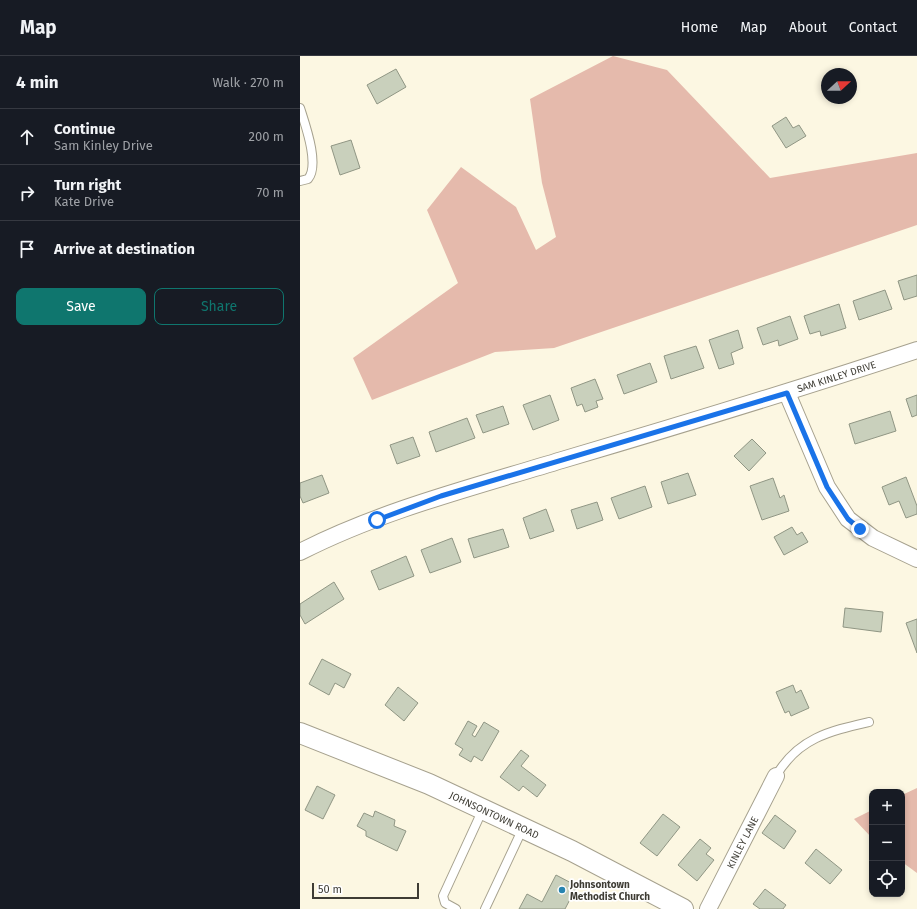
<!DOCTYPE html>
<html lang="en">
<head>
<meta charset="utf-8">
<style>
	body { margin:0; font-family:"Fira Sans",sans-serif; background:#242831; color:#f1f3f6 }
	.controls { position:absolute; right:12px; bottom:12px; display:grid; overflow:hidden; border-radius:8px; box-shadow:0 2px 6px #0003 }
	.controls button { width:36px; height:36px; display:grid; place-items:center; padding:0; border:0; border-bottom:1px solid #363941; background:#171b24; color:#f1f3f6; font:20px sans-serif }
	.compass { position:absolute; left:521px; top:12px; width:36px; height:36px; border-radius:50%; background:#171b24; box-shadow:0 2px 6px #0003; rotate:69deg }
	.scale { position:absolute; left:12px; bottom:10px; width:107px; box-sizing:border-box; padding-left:4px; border:2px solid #3e3c34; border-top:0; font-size:11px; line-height:14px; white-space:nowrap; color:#3e3c34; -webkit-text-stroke:3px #fff; paint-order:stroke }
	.stop { position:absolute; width:12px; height:12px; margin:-9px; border:3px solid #1a73e8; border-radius:50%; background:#fff }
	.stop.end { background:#1a73e8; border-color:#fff; box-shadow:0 1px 4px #0008 }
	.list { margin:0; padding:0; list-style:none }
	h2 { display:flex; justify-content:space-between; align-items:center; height:52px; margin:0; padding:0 16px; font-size:17px }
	h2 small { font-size:13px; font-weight:400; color:#9ea1a6 }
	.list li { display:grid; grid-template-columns:26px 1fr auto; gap:12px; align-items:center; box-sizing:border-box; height:56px; padding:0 16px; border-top:1px solid #363941 }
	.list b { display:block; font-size:15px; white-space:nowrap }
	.list p { margin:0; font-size:13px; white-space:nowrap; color:#9ea1a6 }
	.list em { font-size:13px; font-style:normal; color:#9ea1a6 }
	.actions { display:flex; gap:8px; padding:12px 16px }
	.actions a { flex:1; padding:9px 0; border:1px solid #0f766e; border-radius:8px; text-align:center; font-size:14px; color:#0f766e }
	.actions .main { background:#0f766e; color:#fff }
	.icon { flex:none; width:22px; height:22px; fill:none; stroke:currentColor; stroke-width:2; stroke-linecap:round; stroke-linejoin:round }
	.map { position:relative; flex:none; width:617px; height:853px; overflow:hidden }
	header { display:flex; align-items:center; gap:24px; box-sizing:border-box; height:56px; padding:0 20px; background:#171b24; border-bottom:1px solid #363941 }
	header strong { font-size:19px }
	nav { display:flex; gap:22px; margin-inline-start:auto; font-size:14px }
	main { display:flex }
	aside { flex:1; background:#171b24 }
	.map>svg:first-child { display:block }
	.forest { fill:#e5baac }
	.building { fill:#c9d0bc; stroke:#909684 }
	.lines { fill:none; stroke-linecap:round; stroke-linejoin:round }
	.service-casing { stroke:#a6a18e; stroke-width:10 }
	.minor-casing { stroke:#a6a18e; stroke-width:18 }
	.tertiary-casing { stroke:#a6a18e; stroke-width:22 }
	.service { stroke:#fff; stroke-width:8 }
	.minor { stroke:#fff; stroke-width:16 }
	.tertiary { stroke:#fff; stroke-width:20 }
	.route { stroke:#1a73e8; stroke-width:5 }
	.poi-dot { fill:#2684b0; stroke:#fff; stroke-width:1.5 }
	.labels { text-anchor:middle; stroke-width:3.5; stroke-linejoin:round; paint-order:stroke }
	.street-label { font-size:10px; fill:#3e3c34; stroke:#fff }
	.poi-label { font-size:10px; font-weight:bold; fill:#3e3c34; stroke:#fff; text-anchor:start }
</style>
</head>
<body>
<header>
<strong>Map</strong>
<nav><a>Home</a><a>Map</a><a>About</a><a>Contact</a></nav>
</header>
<main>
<aside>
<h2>4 min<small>Walk · 270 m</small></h2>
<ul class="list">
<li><svg class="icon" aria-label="ahead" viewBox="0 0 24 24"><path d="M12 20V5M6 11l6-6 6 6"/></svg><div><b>Continue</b><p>Sam Kinley Drive</p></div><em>200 m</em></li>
<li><svg class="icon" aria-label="right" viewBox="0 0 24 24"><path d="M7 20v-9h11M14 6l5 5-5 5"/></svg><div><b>Turn right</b><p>Kate Drive</p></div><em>70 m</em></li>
<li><svg class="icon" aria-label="arrive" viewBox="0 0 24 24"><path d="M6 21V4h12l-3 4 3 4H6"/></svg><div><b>Arrive at destination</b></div></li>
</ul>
<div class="actions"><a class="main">Save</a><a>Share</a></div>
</aside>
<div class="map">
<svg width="617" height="853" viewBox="0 0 617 853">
	<rect width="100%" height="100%" fill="#fcf7e2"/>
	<!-- forest -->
	<g class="forest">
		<polygon points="313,0 367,14 470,122 617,97 617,169 254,292 195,296 72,344 53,302 158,227 127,154 161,111 216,151 236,194 256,181 242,127 230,43"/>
		<polygon points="617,732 617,817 602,806 602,739"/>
		<polygon points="572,754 572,782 554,763"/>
	</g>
	<!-- building -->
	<g class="building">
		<polygon points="96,13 106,31 77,48 67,29"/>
		<polygon points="486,61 493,72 499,69 506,80 486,92 472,70"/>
		<polygon points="51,84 60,112 40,119 31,90"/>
		<polygon points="617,219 617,240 604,244 598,225"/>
		<polygon points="585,234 592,253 559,264 553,245"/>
		<polygon points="539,248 546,272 521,280 520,275 510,278 504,260"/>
		<polygon points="490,260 498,283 479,290 478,284 463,289 457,272"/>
		<polygon points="438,274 443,292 431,297 434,308 419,313 409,284"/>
		<polygon points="396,290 404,312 371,323 364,300"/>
		<polygon points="350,307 357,326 324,338 317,319"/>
		<polygon points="295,323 303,343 296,345 298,351 285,356 282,348 277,350 271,332"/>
		<polygon points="250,339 259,364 233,374 223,349"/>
		<polygon points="617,339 617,359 612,361 606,343"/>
		<polygon points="203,350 209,368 183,377 176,359"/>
		<polygon points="590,355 596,375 555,388 549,368"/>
		<polygon points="167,362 175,382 136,396 129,376"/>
		<polygon points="113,381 120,400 97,408 90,389"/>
		<polygon points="452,383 466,397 449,415 434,400"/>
		<polygon points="388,417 396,439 368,448 361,426"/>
		<polygon points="22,419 29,437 3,447 0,440 0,427"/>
		<polygon points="606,421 617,450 617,458 606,462 599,445 589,449 582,431"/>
		<polygon points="473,422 480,442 484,439 489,455 462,464 450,430"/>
		<polygon points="345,430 352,451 319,463 311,442"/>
		<polygon points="297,446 303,464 277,473 271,454"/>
		<polygon points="246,453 254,475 230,483 223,462"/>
		<polygon points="492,471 497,479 502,476 508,486 484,499 474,481"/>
		<polygon points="203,473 209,491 174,502 168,483"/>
		<polygon points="152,482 161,506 130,517 121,494"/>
		<polygon points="106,500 114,520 79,534 71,515"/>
		<polygon points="34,526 44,543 5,568 0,559 0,548"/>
		<polygon points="545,552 583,556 581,576 543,571"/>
		<polygon points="617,563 617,597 606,567"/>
		<polygon points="22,603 51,618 44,632 35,627 29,639 9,628"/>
		<polygon points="493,629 496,637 501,634 509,652 491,660 489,655 485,657 476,636"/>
		<polygon points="98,631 118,647 104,665 85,649"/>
		<polygon points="168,665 177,670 172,679 175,681 184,666 199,675 182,705 174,700 171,706 159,699 163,693 155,688"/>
		<polygon points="221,694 229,700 221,710 246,729 237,741 223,730 219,735 200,721"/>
		<polygon points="17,730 35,739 23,763 5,754"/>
		<polygon points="75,755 95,764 94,770 106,775 97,795 66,780 66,775 57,770 64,757 73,761"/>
		<polygon points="363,758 380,771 357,800 340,787"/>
		<polygon points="475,759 496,775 484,793 462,777"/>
		<polygon points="400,783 411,792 406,798 414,804 397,825 378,809"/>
		<polygon points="516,793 542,814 530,828 505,807"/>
		<polygon points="256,819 277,830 265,853 219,853 227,838 242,846"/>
		<polygon points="465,833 486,849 483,853 460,853 453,848"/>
	</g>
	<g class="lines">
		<!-- service casing -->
		<g class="service-casing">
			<g id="service">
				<path d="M 0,52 C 5,68 20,109 8,123 L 0,125"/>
				<path d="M 476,720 C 498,682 530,675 569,666"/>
				<polyline points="156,853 145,847 143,840 183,753"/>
				<polyline points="185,853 223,772"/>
			</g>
		</g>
		<!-- minor casing -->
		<g class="minor-casing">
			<g id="minor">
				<polyline points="487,337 527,431 548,463 573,482 617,503"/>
				<path id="s1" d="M 0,496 C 82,454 174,431 262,404 C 381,369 499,333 617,294"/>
				<path id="s2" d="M 408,853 L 476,720"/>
			</g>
		</g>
		<!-- tertiary casing -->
		<g class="tertiary-casing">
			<g id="tertiary">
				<path id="s3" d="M 0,677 L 129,728 L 272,795 L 383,853"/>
			</g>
		</g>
		<!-- service -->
		<use href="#service" class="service"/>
		<!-- minor -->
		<use href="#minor" class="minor"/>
		<!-- tertiary -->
		<use href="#tertiary" class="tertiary"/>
	</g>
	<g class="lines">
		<!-- route -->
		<polyline class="route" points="77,464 141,440 487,337 527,431 548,463 560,473"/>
	</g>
	<!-- markers -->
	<circle class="poi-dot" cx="262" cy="834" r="4"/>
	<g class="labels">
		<!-- street labels -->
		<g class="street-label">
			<text dy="4" stroke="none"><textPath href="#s1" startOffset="565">SAM KINLEY DRIVE</textPath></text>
			<text dy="4" stroke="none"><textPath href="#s3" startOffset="211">JOHNSONTOWN ROAD</textPath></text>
			<text dy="4" stroke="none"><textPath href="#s2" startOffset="75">KINLEY LANE</textPath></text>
		</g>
		<!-- poi labels -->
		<g class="poi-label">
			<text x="270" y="832">Johnsontown<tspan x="270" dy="12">Methodist Church</tspan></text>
		</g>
	</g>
</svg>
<div class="controls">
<button>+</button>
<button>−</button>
<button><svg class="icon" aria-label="locate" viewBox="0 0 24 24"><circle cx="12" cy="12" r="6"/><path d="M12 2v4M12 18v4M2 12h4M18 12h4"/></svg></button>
</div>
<svg class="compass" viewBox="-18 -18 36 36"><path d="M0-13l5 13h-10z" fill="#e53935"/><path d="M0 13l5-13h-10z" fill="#9ea1a6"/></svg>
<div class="scale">50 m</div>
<div class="stop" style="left:77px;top:464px"></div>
<div class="stop end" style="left:560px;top:473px"></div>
</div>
</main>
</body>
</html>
